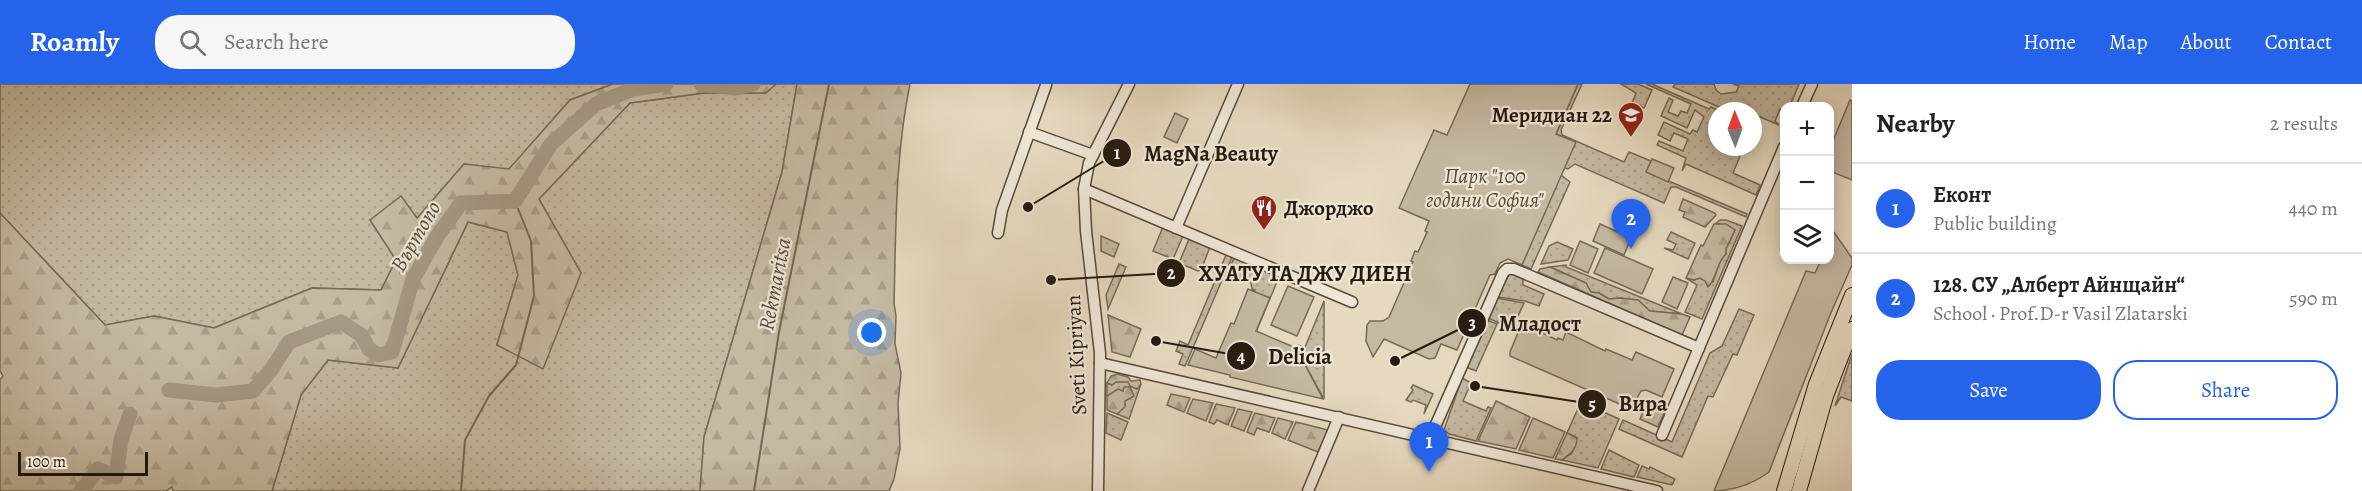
<!DOCTYPE html>
<html lang="en">
<head>
<meta charset="utf-8">
<style>
	body { margin:0; font-family:Alegreya,serif; background:#f6f6f6; color:#222 }
	.controls { position:absolute; right:18px; top:18px; display:grid; overflow:hidden; border-radius:12px; box-shadow:0 3px 15px #0003 }
	.controls button { width:54px; height:54px; display:grid; place-items:center; padding:0; border:0; border-bottom:2px solid #e0e0e0; background:#fff; color:#222; font:30px sans-serif }
	.compass { position:absolute; left:1708px; top:18px; width:54px; height:54px; border-radius:50%; background:#fff; box-shadow:0 3px 15px #0003; rotate:359deg }
	.scale { position:absolute; left:18px; bottom:15px; width:130px; box-sizing:border-box; padding-left:6px; border:3px solid #261a0f; border-top:0; font-size:16px; line-height:21px; white-space:nowrap; color:#261a0f; -webkit-text-stroke:4px #efe6d6; paint-order:stroke }
	.you { position:absolute; left:872px; top:249px; width:21px; height:21px; margin:-15px; border:4px solid #fff; border-radius:50%; background:#1a73e8; box-shadow:0 0 0 9px #1a73e833 }
	.badge { display:grid; place-items:center; width:39px; height:39px; border-radius:50%; background:#2563eb; color:#fff; font-size:20px; font-weight:700 }
	.pin { position:absolute; translate:-50% -50px; filter:drop-shadow(0 2px 3px #0008) }
	.pin::after { content:''; position:absolute; top:32px; width:21px; height:18px; background:inherit; clip-path:polygon(0 0,100% 0,50% 100%) }
	.list { margin:0; padding:0; list-style:none }
	h2 { display:flex; justify-content:space-between; align-items:center; height:78px; margin:0; padding:0 24px; font-size:26px }
	h2 small { font-size:20px; font-weight:400; color:#767676 }
	.list li { display:grid; grid-template-columns:39px 1fr auto; gap:18px; align-items:center; box-sizing:border-box; height:90px; padding:0 24px; border-top:2px solid #e0e0e0 }
	.list b { display:block; font-size:22px; white-space:nowrap }
	.list p { margin:0; font-size:20px; white-space:nowrap; color:#767676 }
	.list em { font-size:20px; font-style:normal; color:#767676 }
	.actions { display:flex; gap:12px; padding:18px 24px }
	.actions a { flex:1; padding:14px 0; border:2px solid #2563eb; border-radius:24px; text-align:center; font-size:21px; color:#2563eb }
	.actions .main { background:#2563eb; color:#fff }
	.icon { flex:none; width:33px; height:33px; fill:none; stroke:currentColor; stroke-width:2; stroke-linecap:round; stroke-linejoin:round }
	.map { position:relative; flex:none; width:1852px; height:407px; overflow:hidden }
	header { display:flex; align-items:center; gap:36px; box-sizing:border-box; height:84px; padding:0 30px; background:#2563eb; color:#fff }
	header strong { font-size:28px }
	nav { display:flex; gap:33px; margin-inline-start:auto; font-size:21px }
	.search { width:420px; height:54px; background:#f6f6f6; display:flex; align-items:center; gap:15px; box-sizing:border-box; padding:0 21px; border-radius:24px; color:#767676; font-size:22px }
	main { display:flex }
	aside { flex:1; background:#fff }
	.map>svg:first-child { display:block }
	.grass { fill:url(#grass-dots); stroke:#766a58; stroke-width:1.5 }
	.forest { fill:url(#forest-firs); stroke:#766a58; stroke-width:1.5 }
	.park { fill:#c5b9a2; stroke:#766a58; stroke-width:1.5 }
	.lines { fill:none; stroke-linecap:round; stroke-linejoin:round }
	.stream { stroke:#726655; stroke-width:2 }
	.river { stroke:#a59884; stroke-width:15 }
	.minor-casing { stroke:#564a3b; stroke-width:13 }
	.major-casing { stroke:#261a0f; stroke-width:16 }
	.minor { stroke:#efe6d6; stroke-width:10 }
	.major { stroke:#e6d9c0; stroke-width:14 }
	.labels { text-anchor:middle; stroke-width:4.5; stroke-linejoin:round; paint-order:stroke }
	.poi-label { font-size:21px; font-weight:bold; fill:#261a0f; stroke:#efe6d6; text-anchor:end }
	.park-label { font-size:21px; font-style:italic; fill:#564a3b; stroke:#efe6d6 }
	.street-label { font-size:21px; fill:#261a0f; stroke:#efe6d6 }
	.water-label { font-size:22px; font-style:italic; fill:#594c3e; stroke:#efe6d6 }
	.leader { fill:none; stroke:#261a0f; stroke-width:2 }
	.callout-dot { fill:#261a0f; stroke:#efe6d6; stroke-width:2 }
	.mark-label { font-size:18px; text-anchor:middle; font-weight:bold; fill:#fff }
	.callout-label { font-size:22px; text-anchor:middle; font-weight:bold; fill:#261a0f; stroke:#efe6d6; stroke-width:4.5; stroke-linejoin:round; paint-order:stroke }
</style>
</head>
<body>
<header>
<strong>Roamly</strong>
<div class="search"><svg class="icon" aria-label="search" viewBox="0 0 24 24"><circle cx="10" cy="10" r="6"/><path d="M15 15l6 6"/></svg>Search here</div>
<nav><a>Home</a><a>Map</a><a>About</a><a>Contact</a></nav>
</header>
<main>
<div class="map">
<svg width="1852" height="407" viewBox="0 0 1852 407">
	<defs>
		<pattern id="grass-dots" width="8" height="8" patternUnits="userSpaceOnUse" patternTransform="scale(1.5)"><rect width="8" height="8" fill="#c5b9a2"/><path d="M2 2h.1M6 6h.1" fill="none" stroke="#a99e8a" stroke-width="1.8" stroke-linecap="round"/></pattern>
		<pattern id="forest-firs" width="22" height="20" patternUnits="userSpaceOnUse" patternTransform="scale(1.5)"><rect width="22" height="20" fill="#c5b9a2"/><path d="M5 1l3.5 6h-7zM16 11l3.5 6h-7z" fill="#a99e8a"/></pattern>
	</defs>
	<rect width="100%" height="100%" fill="#e6d9c0"/>
	<filter id="stains"><feTurbulence type="fractalNoise" baseFrequency=".00333" numOctaves="4"/><feColorMatrix values="0 0 0 0 .2 0 0 0 0 .09 0 0 0 0 .02 0 0 0 .5 -.17"/></filter>
	<radialGradient id="worn" r=".72"><stop offset=".6" stop-color="#630" stop-opacity="0"/><stop offset="1" stop-color="#630" stop-opacity=".3"/></radialGradient>
	<!-- grass -->
	<g class="grass">
		<polygon points="0,0 613,0 570,16 509,86 464,80 417,135 370,136 396,176 381,206 312,204 214,244 154,232 105,241 0,129"/>
		<polygon points="776,0 797,0 782,88 704,353 700,407 272,407 301,311 328,276 398,284 468,138 507,148 518,191 497,260 581,189 539,115 630,19 704,9 765,9"/>
		<polygon points="1578,0 1582,0 1561,46 1562,51 1624,78 1629,68 1651,77 1647,88 1747,130 1746,133 1676,103 1671,103 1664,119 1575,80 1568,85 1565,84 1561,91 1570,98 1531,185 1519,180 1552,60"/>
		<polygon points="1621,0 1638,0 1652,6 1644,24 1632,19 1636,9"/>
		<polygon points="1646,0 1652,0 1709,25 1711,23 1720,27 1717,27 1717,51 1714,57 1717,58 1717,63 1723,63 1740,72 1733,89 1760,101 1756,111 1686,80 1682,87 1686,74 1657,61 1659,57 1683,67 1688,55 1674,49 1670,57 1658,51 1664,38 1690,50 1693,46 1697,48 1704,33 1695,26 1687,44 1661,32 1669,14 1673,16 1668,28 1678,32 1681,27 1687,29 1691,20"/>
		<polygon points="1675,0 1714,0 1716,6 1721,10 1736,8 1739,2 1733,0 1799,0 1790,22 1784,22 1784,26 1780,25 1775,37 1779,41 1758,32 1755,38 1753,27 1728,27 1673,3"/>
		<polygon points="1720,136 1726,136 1742,142 1702,235 1685,228 1697,201 1686,194 1694,196 1700,194 1713,198 1721,174 1726,170 1726,165 1735,146 1721,140 1715,140"/>
		<polygon points="1163,143 1183,152 1173,175 1153,167"/>
		<polygon points="1671,148 1695,159 1688,175 1664,164 1673,166 1676,160 1667,156"/>
		<polygon points="1101,152 1119,160 1114,173 1101,167"/>
		<polygon points="1189,155 1210,163 1201,186 1198,187 1179,179"/>
		<polygon points="1557,158 1573,165 1568,176 1541,180 1549,162"/>
		<polygon points="1226,171 1232,173 1185,282 1179,280 1183,270 1176,267 1180,257 1188,261"/>
		<polygon points="1234,174 1279,193 1254,253 1253,207 1255,206 1252,205 1251,199 1227,189"/>
		<polygon points="1119,180 1126,183 1108,225 1106,211"/>
		<polygon points="1566,181 1566,183 1682,230 1650,227 1633,217 1621,214 1609,215 1599,209 1590,208 1586,199 1550,183"/>
		<polygon points="1510,189 1523,194 1523,201 1544,210 1539,222 1525,217 1497,213"/>
		<polygon points="1497,214 1524,219 1512,245 1488,234"/>
		<polygon points="1324,217 1324,315 1301,273"/>
		<polygon points="1739,225 1754,231 1737,271 1733,270 1713,313 1708,312 1682,373 1619,345 1623,336 1672,358 1710,269 1722,262"/>
		<polygon points="1487,236 1497,240 1476,287 1466,283"/>
		<polygon points="1852,270 1852,317 1841,313 1835,322"/>
		<polygon points="1462,294 1471,299 1463,317 1486,327 1488,323 1491,324 1476,357 1449,350 1444,346"/>
		<path d="M 1128,297 L 1140,303 L 1141,300 L 1129,335 L 1117,330 C 1125,322 1126,318 1123,307 L 1107,312 L 1107,299 L 1112,301 L 1116,298 Z"/>
		<polygon points="1413,301 1433,310 1424,330 1426,321 1413,316 1411,318 1406,316 1413,306 1411,304"/>
		<polygon points="1648,316 1666,325 1658,343 1640,335"/>
		<polygon points="1581,318 1619,335 1598,384 1562,376 1572,369 1577,354 1567,349"/>
		<polygon points="1107,329 1128,338 1121,356 1106,349"/>
		<polygon points="1609,366 1639,381 1634,393 1601,385"/>
		<polygon points="1642,382 1649,385 1650,383 1675,395 1672,401 1637,393"/>
	</g>
	<!-- forest -->
	<g class="forest">
		<polygon points="613,0 776,0 766,9 704,9 630,19 539,115 581,189 543,285 497,261 518,191 507,148 468,138 398,284 328,276 301,311 272,407 173,407 172,403 166,407 0,407 0,296 3,292 0,287 0,129 105,241 154,232 214,244 312,204 381,206 396,176 370,136 401,112 417,134 464,80 509,85 570,16"/>
		<path d="M 797,0 L 910,0 C 895,72 896,146 894,219 L 896,232 L 895,260 L 901,289 L 898,319 L 900,365 L 894,395 L 889,407 L 700,407 L 704,353 L 782,88 Z"/>
		<polygon points="1683,115 1715,129 1716,131 1705,143 1683,133 1685,128 1679,126"/>
		<path d="M 1714,140 L 1726,140 L 1735,146 L 1726,165 L 1726,170 C 1716,179 1717,194 1708,203 L 1705,197 L 1700,194 L 1694,196 L 1686,194 L 1701,161 L 1703,162 Z"/>
		<polygon points="1550,183 1586,199 1591,208 1599,209 1609,215 1621,214 1638,216 1650,227 1682,230 1690,233 1682,251 1538,188 1540,185"/>
		<polygon points="1108,231 1141,245 1130,273 1112,268"/>
		<polygon points="1117,290 1128,293 1131,297 1140,296 1141,300 1137,305 1130,302 1128,298 1116,298 1112,301 1107,299 1111,292"/>
		<polygon points="1124,303 1130,303 1134,312 1125,317 1125,323 1117,330 1107,326 1107,312 1118,305 1123,307"/>
		<polygon points="1171,310 1190,314 1184,328 1167,321"/>
		<polygon points="1193,315 1213,319 1206,337 1187,329"/>
		<polygon points="1496,317 1530,333 1516,365 1478,357"/>
		<polygon points="1216,320 1235,324 1228,341 1217,336 1214,340 1209,338"/>
		<polygon points="1238,325 1252,328 1244,347 1231,342"/>
		<polygon points="1255,329 1275,334 1269,348 1257,344 1254,351 1247,348"/>
		<polygon points="1278,334 1293,338 1285,355 1272,349"/>
		<polygon points="1533,334 1565,348 1553,374 1519,366"/>
		<polygon points="1296,338 1328,346 1318,368 1288,356"/>
		<path d="M 1567,349 L 1577,354 C 1577,365 1570,370 1562,376 L 1555,375 Z"/>
	</g>
	<!-- park -->
	<g class="park">
		<polygon points="1470,0 1578,0 1556,50 1576,58 1522,181 1508,175 1500,179 1495,190 1490,191 1457,266 1441,260 1435,274 1429,275 1384,255 1373,273 1366,257 1367,241 1370,237 1383,237 1389,233 1413,178 1411,177 1415,167 1418,168 1427,148 1425,147 1429,137 1399,124 1434,46 1447,51"/>
		<polygon points="1850,16 1852,17 1852,96 1830,87 1830,64"/>
		<polygon points="1175,29 1188,35 1177,59 1164,53"/>
		<polygon points="1652,75 1674,84 1668,98 1646,88"/>
		<polygon points="1600,140 1631,154 1624,171 1593,157"/>
		<path d="M 1833,147 L 1852,174 L 1852,181 L 1830,231 L 1769,388 C 1752,401 1735,406 1714,407 L 1806,187 L 1815,189 L 1821,176 L 1830,176 L 1830,154 Z"/>
		<polygon points="1580,157 1598,165 1588,189 1570,181"/>
		<polygon points="1605,164 1653,185 1642,210 1594,189"/>
		<polygon points="1673,193 1688,199 1677,225 1662,218"/>
		<polygon points="1288,202 1314,213 1297,252 1271,241"/>
		<polygon points="1248,205 1270,214 1256,247 1296,264 1298,261 1305,263 1301,273 1323,315 1230,293 1230,291 1188,281 1195,265 1216,274 1231,239 1234,240"/>
		<polygon points="1522,239 1557,256 1558,254 1563,256 1566,248 1605,267 1606,265 1632,276 1636,268 1674,285 1662,313 1646,306 1641,307 1631,325 1510,272 1510,268"/>
	</g>
	<g class="lines">
		<!-- stream -->
		<g class="stream">
			<polyline points="461,407 465,356 489,312 516,281 534,212 531,157 515,117"/>
			<polyline points="754,407 779,248 829,0"/>
		</g>
		<!-- river -->
		<g class="river">
			<polyline points="701,0 736,4 753,0"/>
			<polyline points="169,306 216,311 253,307 271,286 289,258 341,238 361,251 369,265 378,271 392,268 413,195 438,151 461,119 515,117 551,60 596,20 633,5 666,0"/>
			<polyline points="81,407 98,385 116,393 121,356 130,330"/>
		</g>
		<!-- minor casing -->
		<g class="minor-casing">
			<g id="minor">
				<polyline points="1802,22 1812,0"/>
				<polyline points="1029,48 1093,71"/>
				<polyline points="1084,105 1352,218"/>
				<polyline points="1176,144 1238,0"/>
				<polyline points="998,149 1002,126 1046,1"/>
				<polyline points="1100,279 1657,407"/>
				<polyline points="1662,351 1784,63"/>
				<polyline points="1430,354 1503,189 1507,185 1514,185 1699,264"/>
				<polyline points="1098,407 1100,269 1086,147 1084,105 1089,79 1129,0"/>
				<polyline points="1308,407 1339,333"/>
			</g>
		</g>
		<!-- major casing -->
		<g class="major-casing">
			<g id="major">
				<polyline points="1784,407 1816,300 1852,211"/>
				<polyline points="1799,407 1826,312 1852,245"/>
			</g>
		</g>
		<!-- minor -->
		<use href="#minor" class="minor"/>
		<!-- major -->
		<use href="#major" class="major"/>
	</g>
	<!-- icons -->
	<defs>
		<g id="school-pin" transform="scale(1.35)"><path d="M0 17L-7.5 6A9.5 9.5 0 1 1 7.5 6Z" fill="#8f2418" stroke="#efe6d6"/><path d="M0-5L7-2L0 1L-7-2ZM-4 1L0 2.5L4 1V4Q0 6-4 4Z" fill="#fff"/></g>
		<g id="restaurant-pin" transform="scale(1.35)"><path d="M0 17L-7.5 6A9.5 9.5 0 1 1 7.5 6Z" fill="#8f2418" stroke="#efe6d6"/><path d="M-5-6h1v4h1v-4h1v4h1v-4h1v5L-1.5 .5V6h-2V.5L-5-1ZM5-6V6H3V1.5H1.5Q1.5-4 5-6Z" fill="#fff"/></g>
	</defs>
	<g fill-rule="evenodd">
		<use href="#school-pin" x="1631" y="31"/>
		<use href="#restaurant-pin" x="1264" y="124"/>
	</g>
	<g class="labels">
		<!-- poi labels -->
		<g class="poi-label">
			<text x="1612" y="38">Меридиан 22</text>
			<text x="1284" y="131" text-anchor="start">Джорджо</text>
		</g>
		<!-- park labels -->
		<g class="park-label">
			<text x="1485" y="99">Парк "100<tspan x="1485" dy="24">години София"</tspan></text>
		</g>
		<!-- street labels -->
		<g class="street-label">
			<text transform="translate(1076 271) rotate(-93)" y="7">Sveti Kipriyan</text>
		</g>
		<!-- water labels -->
		<g class="water-label">
			<text transform="translate(415 152) rotate(-60)" y="8">Въртопо</text>
			<text transform="translate(774 200) rotate(-79)" y="8">Rekmaritsa</text>
		</g>
	</g>
	<!-- callouts -->
	<path class="leader" d="M1028 123L1117 69M1051 196L1171 189M1395 277L1472 239M1156 257L1241 272M1475 302L1592 320"/>
	<g class="callout-dot">
		<circle cx="1028" cy="123" r="6"/>
		<circle cx="1051" cy="196" r="6"/>
		<circle cx="1395" cy="277" r="6"/>
		<circle cx="1156" cy="257" r="6"/>
		<circle cx="1475" cy="302" r="6"/>
		<circle cx="1117" cy="69" r="15"/>
		<circle cx="1171" cy="189" r="15"/>
		<circle cx="1472" cy="239" r="15"/>
		<circle cx="1241" cy="272" r="15"/>
		<circle cx="1592" cy="320" r="15"/>
	</g>
	<g class="mark-label">
		<text x="1117" y="75">1</text>
		<text x="1171" y="195">2</text>
		<text x="1472" y="245">3</text>
		<text x="1241" y="278">4</text>
		<text x="1592" y="326">5</text>
	</g>
	<g class="callout-label">
		<text x="1211" y="77">MagNa Beauty</text>
		<text x="1305" y="197">ХУАТУ ТА ДЖУ ДИЕН</text>
		<text x="1540" y="247">Младост</text>
		<text x="1300" y="280">Delicia</text>
		<text x="1643" y="327">Вира</text>
	</g>
	<rect width="100%" height="100%" filter="url(#stains)"/>
	<rect width="100%" height="100%" fill="url(#worn)"/>
</svg>
<div class="controls">
<button>+</button>
<button>−</button>
<button><svg class="icon" aria-label="layers" viewBox="0 0 24 24"><path d="M12 4l9 5-9 5-9-5zM3 14l9 5 9-5"/></svg></button>
</div>
<svg class="compass" viewBox="-18 -18 36 36"><path d="M0-13l5 13h-10z" fill="#e53935"/><path d="M0 13l5-13h-10z" fill="#767676"/></svg>
<div class="scale">100 m</div>
<div class="you"></div>
<div class="pin badge" style="left:1429px;top:388px">1</div>
<div class="pin badge" style="left:1631px;top:165px">2</div>
</div>
<aside>
<h2>Nearby<small>2 results</small></h2>
<ul class="list">
<li><span class="badge">1</span><div><b>Еконт</b><p>Public building</p></div><em>440 m</em></li>
<li><span class="badge">2</span><div><b>128. СУ „Алберт Айнщайн“</b><p>School · Prof.D-r Vasil Zlatarski</p></div><em>590 m</em></li>
</ul>
<div class="actions"><a class="main">Save</a><a>Share</a></div>
</aside>
</main>
</body>
</html>
